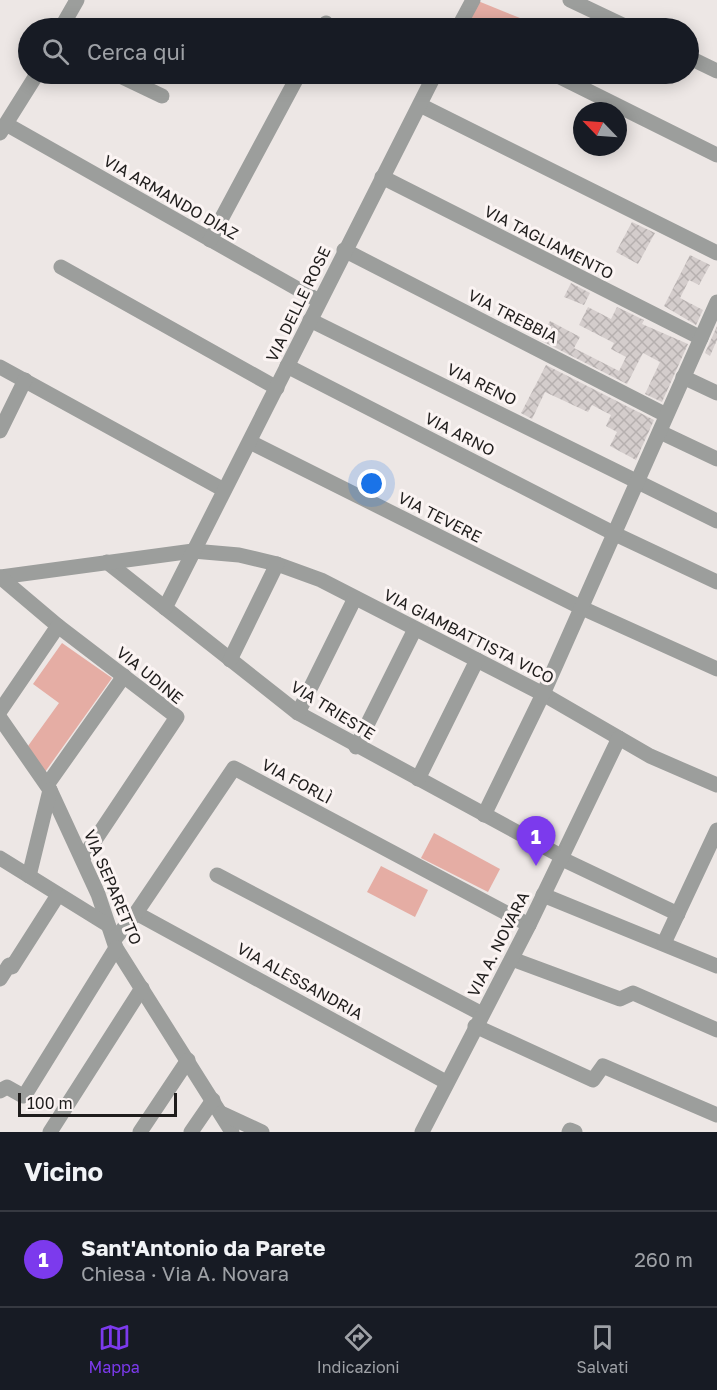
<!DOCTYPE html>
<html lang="it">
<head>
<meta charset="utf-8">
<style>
	body { margin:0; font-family:"Golos Text",sans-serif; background:#242831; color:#f1f3f6 }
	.compass { position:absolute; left:573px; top:102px; width:54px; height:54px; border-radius:50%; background:#171b24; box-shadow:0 3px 15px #0003; rotate:295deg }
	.scale { position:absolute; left:18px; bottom:15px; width:159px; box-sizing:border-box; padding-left:6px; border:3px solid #1f1d1c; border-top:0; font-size:16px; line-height:21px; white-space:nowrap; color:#1f1d1c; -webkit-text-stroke:4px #fbf4f3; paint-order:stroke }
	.you { position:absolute; left:372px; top:484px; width:21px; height:21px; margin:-15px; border:4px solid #fff; border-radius:50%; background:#1a73e8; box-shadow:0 0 0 9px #1a73e833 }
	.badge { display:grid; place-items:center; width:39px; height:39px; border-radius:50%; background:#7c3aed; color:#fff; font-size:20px; font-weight:700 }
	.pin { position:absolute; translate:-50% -50px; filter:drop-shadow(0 2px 3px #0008) }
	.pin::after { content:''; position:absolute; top:32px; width:21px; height:18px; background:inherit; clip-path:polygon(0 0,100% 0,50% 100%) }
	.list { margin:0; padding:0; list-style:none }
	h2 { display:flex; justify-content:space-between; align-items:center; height:78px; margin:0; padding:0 24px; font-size:26px }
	h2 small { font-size:20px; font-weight:400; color:#9ea1a6 }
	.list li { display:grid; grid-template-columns:39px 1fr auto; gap:18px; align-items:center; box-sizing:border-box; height:96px; padding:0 24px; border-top:2px solid #363941 }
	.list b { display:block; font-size:22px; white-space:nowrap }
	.list p { margin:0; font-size:20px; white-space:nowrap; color:#9ea1a6 }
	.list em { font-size:20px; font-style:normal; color:#9ea1a6 }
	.icon { flex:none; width:33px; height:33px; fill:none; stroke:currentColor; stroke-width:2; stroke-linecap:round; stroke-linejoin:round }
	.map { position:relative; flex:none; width:717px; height:1132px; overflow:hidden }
	.search { position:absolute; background:#171b24; box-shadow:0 3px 15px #0003; left:18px; right:18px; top:18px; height:66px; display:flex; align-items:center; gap:15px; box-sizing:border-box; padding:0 21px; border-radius:33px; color:#9ea1a6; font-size:22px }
	.sheet { height:174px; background:#171b24 }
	nav { display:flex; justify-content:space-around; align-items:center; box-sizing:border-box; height:84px; border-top:2px solid #363941; background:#171b24; font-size:16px; color:#9ea1a6 }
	nav a { display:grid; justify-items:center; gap:3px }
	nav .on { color:#7c3aed }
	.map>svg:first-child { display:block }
	.park { fill:#e5ada4 }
	.building { fill:url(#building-cross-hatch) }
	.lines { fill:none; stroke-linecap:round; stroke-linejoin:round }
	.minor { stroke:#9c9e9c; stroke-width:15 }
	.labels { text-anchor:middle; stroke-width:6; stroke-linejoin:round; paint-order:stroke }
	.street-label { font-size:16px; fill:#1f1d1c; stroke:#fbf4f3 }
</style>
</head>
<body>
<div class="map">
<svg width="717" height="1132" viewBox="0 0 717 1132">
	<defs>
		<pattern id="building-cross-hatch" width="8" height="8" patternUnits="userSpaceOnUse" patternTransform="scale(1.5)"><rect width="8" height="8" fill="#d4cdcc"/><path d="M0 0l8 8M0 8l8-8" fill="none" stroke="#b6b0af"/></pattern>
	</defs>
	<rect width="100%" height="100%" fill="#ede7e5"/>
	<!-- park -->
	<g class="park">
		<polygon points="478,1 520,18 515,28 469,27 467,23"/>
		<polygon points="62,643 112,678 45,772 28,746 59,703 33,684"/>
		<polygon points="434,833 500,869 488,892 421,858"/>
		<polygon points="381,866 428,890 415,917 367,892"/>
	</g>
	<!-- building -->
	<g class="building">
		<polygon points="632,222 655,233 638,264 616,252"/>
		<polygon points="690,255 710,265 699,285 689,280 680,298 703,310 696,325 664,306"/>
		<polygon points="571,283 590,293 584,305 564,297"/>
		<polygon points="588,307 611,319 617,307 644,320 642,324 688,344 662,402 645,394 660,362 643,353 627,384 540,340 550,321 580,337 574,348 619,371 626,357 611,349 614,343 579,325"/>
		<polygon points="717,326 717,340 710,356 705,353"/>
		<polygon points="546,365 654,420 636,460 610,446 617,432 606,426 611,415 592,405 588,412 545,392 532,419 521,413"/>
	</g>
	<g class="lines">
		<!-- minor -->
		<g class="minor">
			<polyline points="570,0 629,28"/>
			<polyline points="61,28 77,0"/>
			<polyline points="323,28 326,23"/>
			<polyline points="458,28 473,0"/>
			<polyline points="688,57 717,71"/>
			<polyline points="116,74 162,96"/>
			<polyline points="554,74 717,155"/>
			<polyline points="420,105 717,253"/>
			<polyline points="6,124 319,301"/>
			<polyline points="0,133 37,74"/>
			<polyline points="382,177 701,338"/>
			<polyline points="210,240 299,74"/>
			<polyline points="344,250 666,415"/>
			<polyline points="61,267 277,388"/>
			<polyline points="310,320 717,521"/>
			<polyline points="287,366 615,534 717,582"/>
			<polyline points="0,367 224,490"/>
			<polyline points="683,377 717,393"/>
			<polyline points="0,431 25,380"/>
			<polyline points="660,432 717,459"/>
			<polyline points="250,442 582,608 717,669"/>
			<polyline points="107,562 298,713 561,856"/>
			<polyline points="0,577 193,551 239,555 277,564 321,580 543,694 650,756 717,785"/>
			<polyline points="0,577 58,626 177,717 83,858"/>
			<polyline points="165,608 435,74"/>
			<polyline points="230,660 277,564"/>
			<polyline points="0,711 58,626"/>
			<polyline points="298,713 355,598"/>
			<polyline points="0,718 50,790 98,894 116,948 232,1132"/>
			<polyline points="356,747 415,629"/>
			<polyline points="418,779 477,660"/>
			<polyline points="47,785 124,676"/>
			<polyline points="484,815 543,694 717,302"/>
			<polyline points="0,858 108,925"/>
			<polyline points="560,858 678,914"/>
			<polyline points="217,875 482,1014"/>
			<polyline points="29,876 50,790"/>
			<polyline points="543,895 717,966"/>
			<polyline points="136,913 446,1082"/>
			<polyline points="114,940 136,913 234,768 529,925"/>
			<polyline points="664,943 717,830"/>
			<polyline points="512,959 620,999 633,993 717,1030"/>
			<polyline points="0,979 9,965 12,967 58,895"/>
			<polyline points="475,1026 593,1080 603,1066 717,1115"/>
			<polyline points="0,1091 7,1087 23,1096 28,1090 116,948"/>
			<polyline points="221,1113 262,1132"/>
			<polyline points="50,1132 142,988"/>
			<polyline points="140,1132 188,1060"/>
			<polyline points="191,1132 213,1100"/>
			<polyline points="422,1132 529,925 619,738"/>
			<polyline points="569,1132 570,1130 575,1132"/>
		</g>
	</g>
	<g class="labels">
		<!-- street labels -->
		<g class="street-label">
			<text transform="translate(171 197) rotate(30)" y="6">VIA ARMANDO DIAZ</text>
			<text transform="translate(549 242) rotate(27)" y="6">VIA TAGLIAMENTO</text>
			<text transform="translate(298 304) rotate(-64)" y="6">VIA DELLE ROSE</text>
			<text transform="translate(513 316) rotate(27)" y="6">VIA TREBBIA</text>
			<text transform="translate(482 384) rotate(26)" y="6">VIA RENO</text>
			<text transform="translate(460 434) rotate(27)" y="6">VIA ARNO</text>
			<text transform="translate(440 517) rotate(27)" y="6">VIA TEVERE</text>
			<text transform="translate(469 636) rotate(27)" y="6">VIA GIAMBATTISTA VICO</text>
			<text transform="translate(150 675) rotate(39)" y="6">VIA UDINE</text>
			<text transform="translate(333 710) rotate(32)" y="6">VIA TRIESTE</text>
			<text transform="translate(297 781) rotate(28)" y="6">VIA FORLÌ</text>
			<text transform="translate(113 887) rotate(67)" y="6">VIA SEPARETTO</text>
			<text transform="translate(498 944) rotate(-63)" y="6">VIA A. NOVARA</text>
			<text transform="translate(300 981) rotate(29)" y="6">VIA ALESSANDRIA</text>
		</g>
	</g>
</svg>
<svg class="compass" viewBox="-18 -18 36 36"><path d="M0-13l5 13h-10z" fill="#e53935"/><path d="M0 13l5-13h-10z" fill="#9ea1a6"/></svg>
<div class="scale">100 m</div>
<div class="you"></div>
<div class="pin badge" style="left:536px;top:866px">1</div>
<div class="search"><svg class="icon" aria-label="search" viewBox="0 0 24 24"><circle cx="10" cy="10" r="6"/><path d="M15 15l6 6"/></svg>Cerca qui</div>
</div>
<section class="sheet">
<h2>Vicino<small></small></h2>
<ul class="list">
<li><span class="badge">1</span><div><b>Sant'Antonio da Parete</b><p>Chiesa · Via A. Novara</p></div><em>260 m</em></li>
</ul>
</section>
<nav>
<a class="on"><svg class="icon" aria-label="map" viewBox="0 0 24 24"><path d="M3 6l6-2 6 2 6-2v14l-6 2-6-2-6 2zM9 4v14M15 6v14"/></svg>Mappa</a>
<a><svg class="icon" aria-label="directions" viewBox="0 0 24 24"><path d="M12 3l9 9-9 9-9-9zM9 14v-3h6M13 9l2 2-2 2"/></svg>Indicazioni</a>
<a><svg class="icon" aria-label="saved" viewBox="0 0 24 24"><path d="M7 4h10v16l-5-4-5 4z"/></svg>Salvati</a>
</nav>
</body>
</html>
